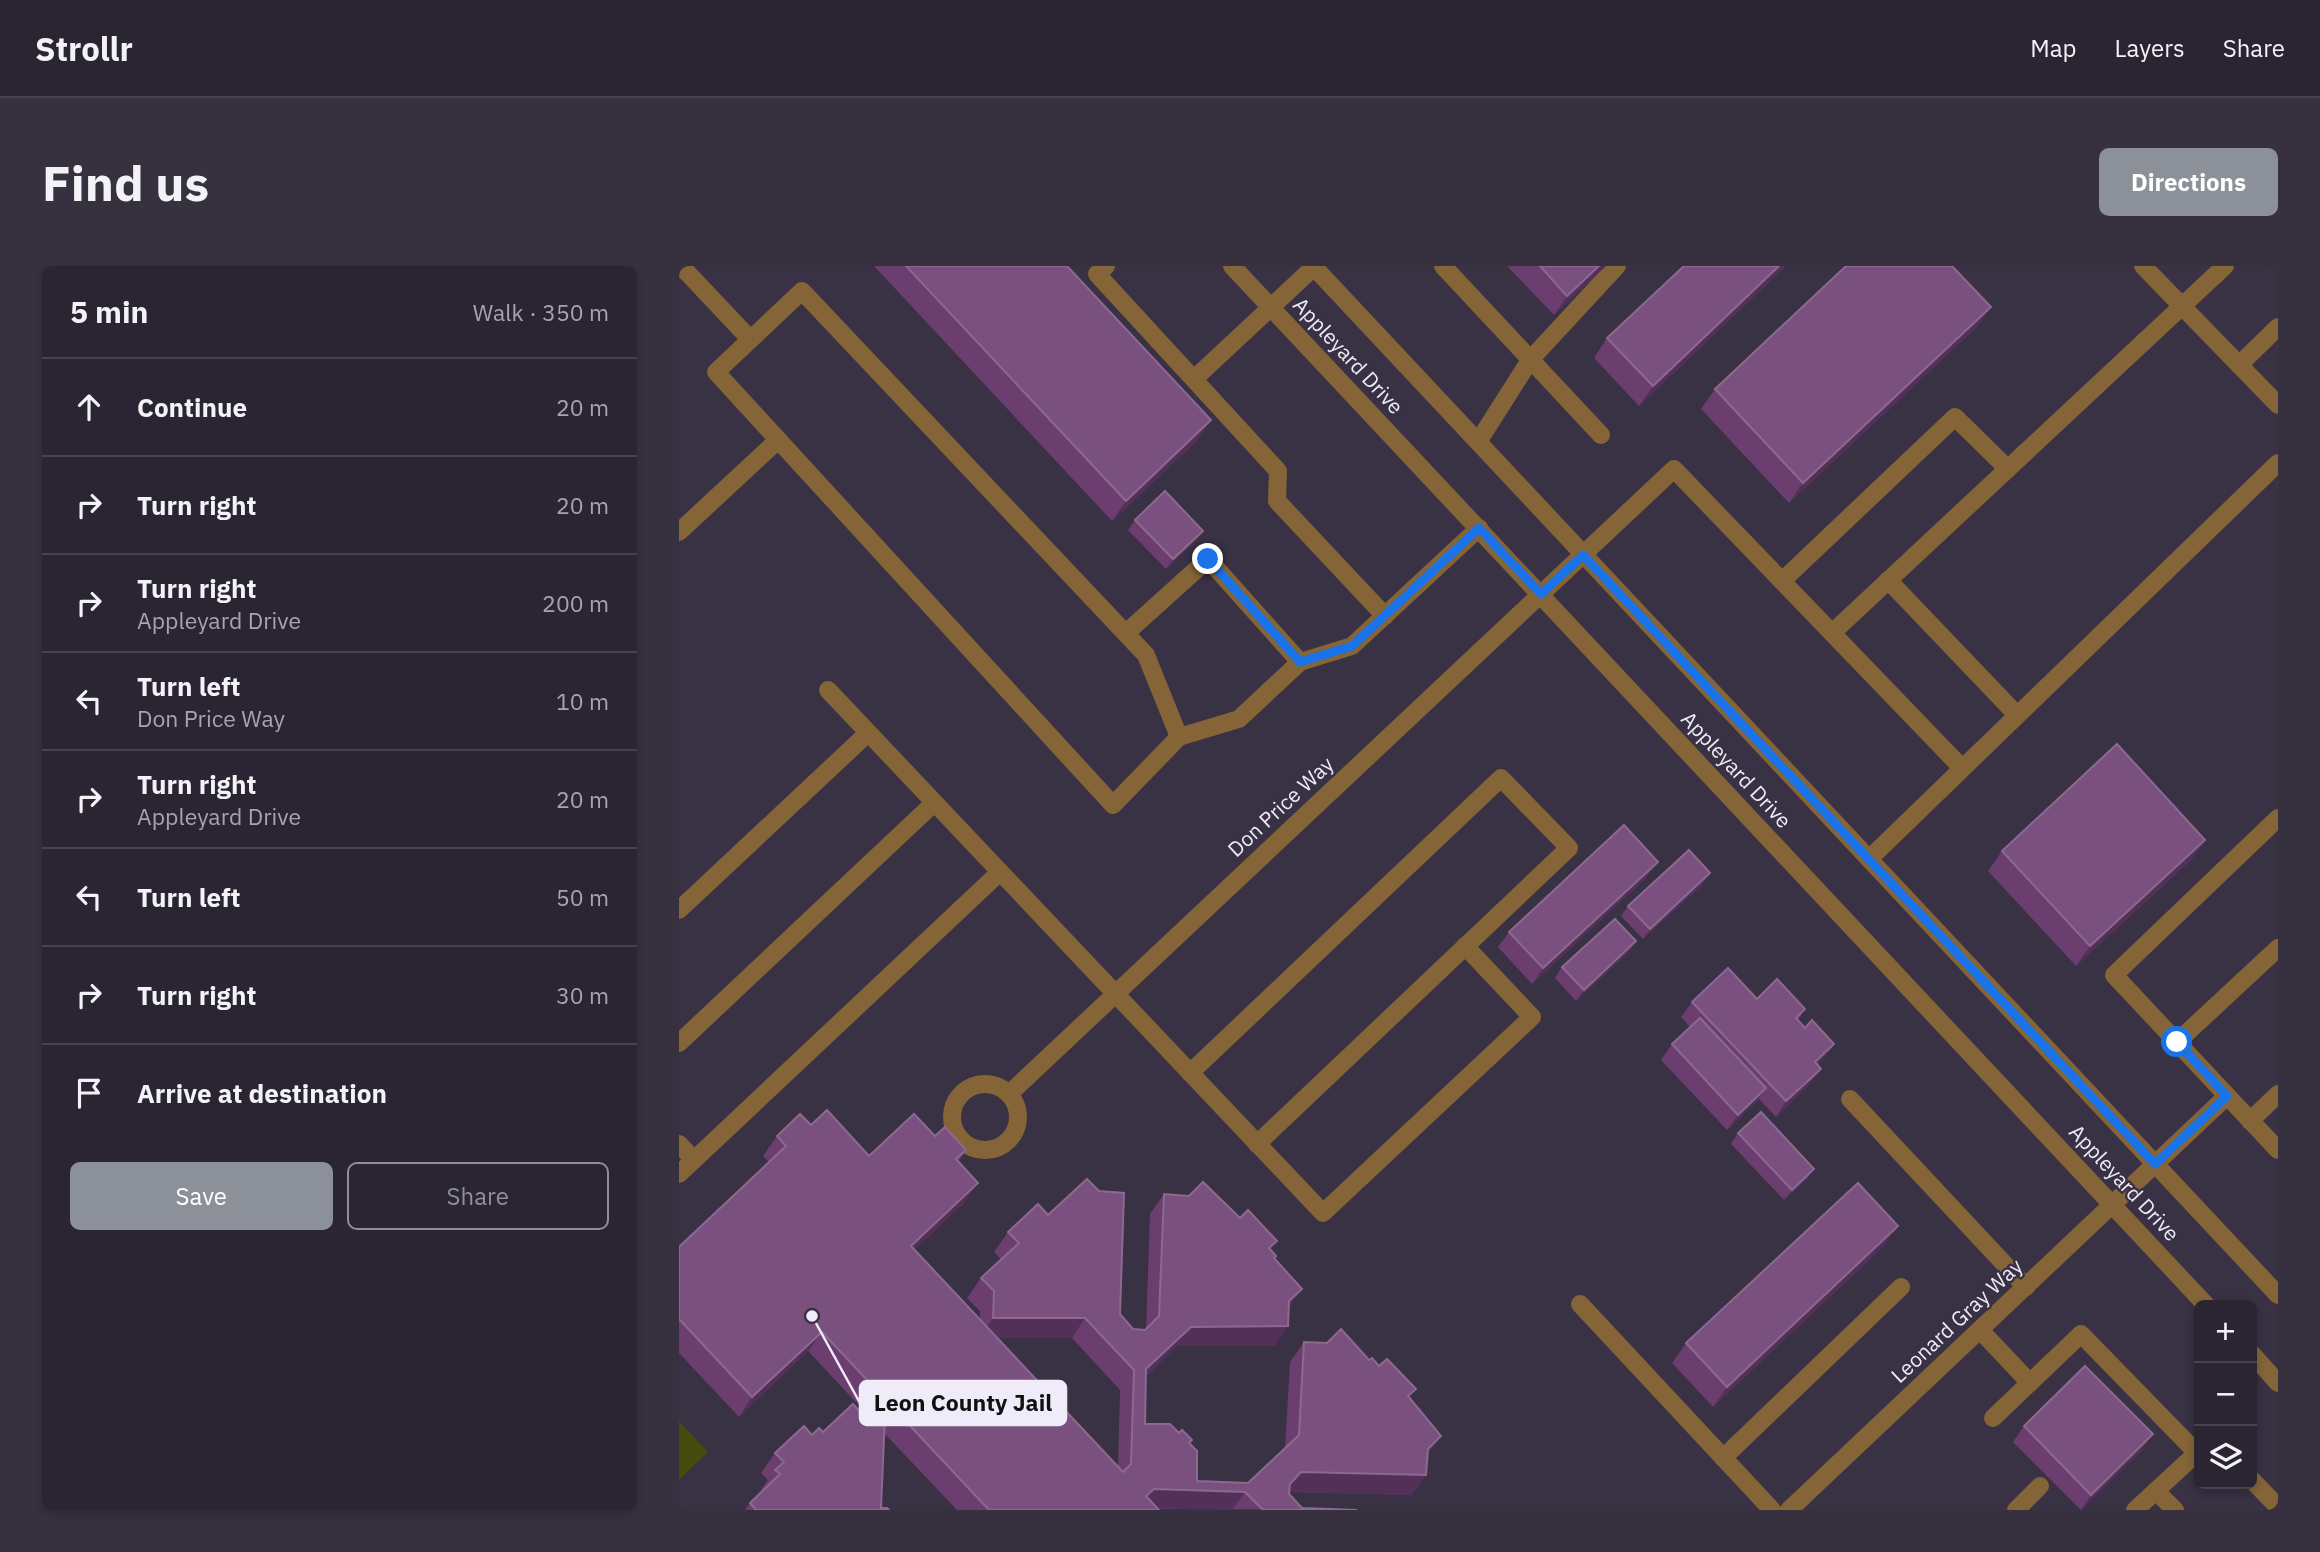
<!DOCTYPE html>
<html lang="en">
<head>
<meta charset="utf-8">
<style>
	body { margin:0; font-family:"IBM Plex Sans",sans-serif; background:#37313f; color:#f1f3f6 }
	.controls { position:absolute; right:21px; bottom:21px; display:grid; overflow:hidden; border-radius:10px; box-shadow:0 4px 10px #0003 }
	.controls button { width:63px; height:63px; display:grid; place-items:center; padding:0; border:0; border-bottom:2px solid #47424e; background:#2b2533; color:#f1f3f6; font:35px sans-serif }
	.stop { position:absolute; width:21px; height:21px; margin:-16px; border:5px solid #1a73e8; border-radius:50%; background:#fff }
	.stop.end { background:#1a73e8; border-color:#fff; box-shadow:0 2px 7px #0008 }
	.list { margin:0; padding:0; list-style:none }
	h2 { display:flex; justify-content:space-between; align-items:center; height:91px; margin:0; padding:0 28px; font-size:30px }
	h2 small { font-size:23px; font-weight:400; color:#a6a5ac }
	.list li { display:grid; grid-template-columns:46px 1fr auto; gap:21px; align-items:center; box-sizing:border-box; height:98px; padding:0 28px; border-top:2px solid #47424e }
	.list b { display:block; font-size:26px; white-space:nowrap }
	.list p { margin:0; font-size:23px; white-space:nowrap; color:#a6a5ac }
	.list em { font-size:23px; font-style:normal; color:#a6a5ac }
	.actions { display:flex; gap:14px; padding:21px 28px }
	.actions a { flex:1; padding:16px 0; border:2px solid #8c9099; border-radius:10px; text-align:center; font-size:24px; color:#8c9099 }
	.actions .main { background:#8c9099; color:#fff }
	.icon { flex:none; width:38px; height:38px; fill:none; stroke:currentColor; stroke-width:2; stroke-linecap:round; stroke-linejoin:round }
	.map { position:relative; flex:none; width:1599px; height:1244px; overflow:hidden; border-radius:10px }
	header { display:flex; align-items:center; gap:42px; box-sizing:border-box; height:98px; padding:0 35px; background:#2b2533; border-bottom:2px solid #47424e }
	header strong { font-size:33px }
	nav { display:flex; gap:38px; margin-inline-start:auto; font-size:24px }
	.intro { display:flex; align-items:center; justify-content:space-between; box-sizing:border-box; height:168px; padding:0 42px }
	h1 { margin:0; font-size:49px }
	.button { padding:18px 32px; border-radius:10px; background:#8c9099; color:#fff; font-size:24px; font-weight:700 }
	main { display:flex; gap:42px; padding:0 42px }
	aside { flex:1; background:#2b2533; border-radius:10px; box-shadow:0 4px 10px #0003 }
	.map>svg:first-child { display:block }
	.green { fill:#474b0d }
	.lines { fill:none; stroke-linecap:round; stroke-linejoin:round }
	.minor { stroke:#856538; stroke-width:18 }
	.wall { fill:#6c3d6f; fill-rule:evenodd }
	.shaded-wall { fill:#523058 }
	.building { fill:#7a507e; stroke:#8d6891; stroke-width:2 }
	.route { stroke:#1a73e8; stroke-width:9 }
	.labels { text-anchor:middle; stroke-width:5; stroke-linejoin:round; paint-order:stroke }
	.street-label { font-size:21px; fill:#f0ebf8; stroke:#393144 }
	.leader { fill:none; stroke:#f0ebf8; stroke-width:2.5 }
	.callout-dot { fill:#f0ebf8; stroke:#393144; stroke-width:2.5 }
	.callout { fill:#f0ebf8; stroke:#f0ebf8; stroke-width:2.5 }
	.callout-label { font-size:23px; text-anchor:middle; font-weight:bold; fill:#111 }
</style>
</head>
<body>
<header>
<strong>Strollr</strong>
<nav><a>Map</a><a>Layers</a><a>Share</a></nav>
</header>
<div class="intro"><h1>Find us</h1><a class="button">Directions</a></div>
<main>
<aside>
<h2>5 min<small>Walk · 350 m</small></h2>
<ul class="list">
<li><svg class="icon" aria-label="ahead" viewBox="0 0 24 24"><path d="M12 20V5M6 11l6-6 6 6"/></svg><div><b>Continue</b></div><em>20 m</em></li>
<li><svg class="icon" aria-label="right" viewBox="0 0 24 24"><path d="M7 20v-9h11M14 6l5 5-5 5"/></svg><div><b>Turn right</b></div><em>20 m</em></li>
<li><svg class="icon" aria-label="right" viewBox="0 0 24 24"><path d="M7 20v-9h11M14 6l5 5-5 5"/></svg><div><b>Turn right</b><p>Appleyard Drive</p></div><em>200 m</em></li>
<li><svg class="icon" aria-label="left" viewBox="0 0 24 24"><path d="M17 20v-9H6M10 6l-5 5 5 5"/></svg><div><b>Turn left</b><p>Don Price Way</p></div><em>10 m</em></li>
<li><svg class="icon" aria-label="right" viewBox="0 0 24 24"><path d="M7 20v-9h11M14 6l5 5-5 5"/></svg><div><b>Turn right</b><p>Appleyard Drive</p></div><em>20 m</em></li>
<li><svg class="icon" aria-label="left" viewBox="0 0 24 24"><path d="M17 20v-9H6M10 6l-5 5 5 5"/></svg><div><b>Turn left</b></div><em>50 m</em></li>
<li><svg class="icon" aria-label="right" viewBox="0 0 24 24"><path d="M7 20v-9h11M14 6l5 5-5 5"/></svg><div><b>Turn right</b></div><em>30 m</em></li>
<li><svg class="icon" aria-label="arrive" viewBox="0 0 24 24"><path d="M6 21V4h12l-3 4 3 4H6"/></svg><div><b>Arrive at destination</b></div></li>
</ul>
<div class="actions"><a class="main">Save</a><a>Share</a></div>
</aside>
<div class="map">
<svg width="1599" height="1244" viewBox="0 0 1599 1244">
	<rect width="100%" height="100%" fill="#393144"/>
	<!-- green -->
	<polygon class="green" points="0,1155 29,1186 0,1214"/>
	<g class="lines">
		<!-- minor -->
		<g class="minor">
			<polyline points="2,0 71,73"/>
			<polyline points="427,0 418,8 599,205 598,235 706,350"/>
			<polyline points="553,0 1527,1039"/>
			<polyline points="634,0 1599,1029"/>
			<polyline points="764,0 922,169"/>
			<polyline points="1464,0 1599,139"/>
			<polygon points="123,25 467,389 500,471 434,539 37,106"/>
			<polyline points="1560,99 1599,61"/>
			<polyline points="515,113 635,1"/>
			<polyline points="799,176 851,94 938,0"/>
			<polyline points="0,266 99,174"/>
			<polyline points="1209,314 1338,449"/>
			<polyline points="1103,315 1276,151 1329,203"/>
			<polyline points="447,367 529,293 621,396 560,453 500,471"/>
			<polyline points="1153,367 1546,0"/>
			<polyline points="621,396 673,380 800,262"/>
			<polyline points="149,424 644,947 853,751 786,680"/>
			<polyline points="1599,552 1435,709 1599,884"/>
			<polyline points="1190,593 1599,197"/>
			<polyline points="0,644 189,467"/>
			<polyline points="1498,776 1599,682"/>
			<polyline points="0,777 255,537"/>
			<polyline points="511,807 822,512 890,582 578,878"/>
			<circle cx="306" cy="851" r="33"/>
			<polyline points="330,828 995,203 1283,502"/>
			<polyline points="1171,833 1347,1021"/>
			<polyline points="1571,855 1599,828"/>
			<polyline points="0,878 15,894"/>
			<polyline points="0,908 321,606"/>
			<polyline points="901,1038 1093,1244"/>
			<polyline points="1301,1064 1351,1117"/>
			<polyline points="1573,1088 1599,1117"/>
			<polyline points="1314,1152 1402,1068 1518,1187"/>
			<polyline points="1044,1192 1222,1021"/>
			<polyline points="1573,1214 1599,1241"/>
			<polyline points="1477,1225 1496,1244"/>
			<polyline points="1110,1244 1548,830"/>
			<polyline points="1337,1244 1361,1220"/>
			<polyline points="1456,1244 1520,1185"/>
		</g>
	</g>
	<!-- wall -->
	<g class="wall">
		<polygon points="195,0 388,0 519,174 433,255"/>
		<polygon points="828,0 927,0 875,49"/>
		<polygon points="1005,0 1107,0 960,140 915,92 928,72"/>
		<polygon points="1298,61 1110,237 1022,143 1036,123"/>
		<polygon points="456,254 524,265 516,275 487,303 449,264"/>
		<polygon points="1526,574 1512,594 1397,700 1309,605 1323,585"/>
		<polygon points="968,611 853,718 819,681 830,666"/>
		<polygon points="1024,618 964,673 942,650 949,640"/>
		<polygon points="950,686 897,735 876,712 883,701"/>
		<polygon points="1078,733 1126,743 1119,754 1126,762 1155,778 1144,793 1138,799 1131,818 1097,851 1080,833 1076,837 1048,864 982,794 993,778 1011,761 1002,751 1013,736"/>
		<path d="M 132,859 L 190,890 L 256,870 L 287,884 L 279,896 L 285,937 L 235,984 L 301,1053 L 301,1045 L 288,1032 L 302,1012 L 322,993 L 315,986 L 329,966 L 441,1048 L 454,1063 L 467,1063 L 471,948 L 485,928 L 592,984 L 597,990 L 596,993 L 610,1042 L 596,1080 L 498,1080 L 467,1110 L 466,1158 L 510,1178 L 518,1215 L 569,1217 L 606,1182 L 611,1096 L 625,1076 L 690,1094 L 730,1132 L 749,1188 L 733,1229 L 610,1226 L 610,1228 L 623,1242 L 678,1244 L 479,1243 L 480,1244 L 278,1244 L 205,1167 L 202,1242 L 210,1244 L 66,1244 L 71,1237 L 83,1225 L 82,1224 L 89,1214 L 82,1207 L 96,1187 L 133,1169 L 144,1166 L 183,1148 L 188,1148 L 129,1085 L 60,1151 L 0,1087 L 0,981 L 90,896 L 84,890 L 98,870 ZM 318,1072 L 393,1072 L 441,1124 L 439,1200 Z"/>
		<polygon points="1059,867 1135,903 1128,913 1105,934 1052,878"/>
		<polygon points="1205,980 1034,1141 993,1097 1007,1077"/>
		<polygon points="1345,1160 1463,1184 1402,1244 1334,1176"/>
	</g>
	<!-- shaded-wall -->
	<g class="shaded-wall">
		<polygon points="920,0 927,0 875,49 888,30"/>
		<polygon points="1100,0 1107,0 960,140 974,120"/>
		<polygon points="1312,41 1298,61 1110,237 1124,217"/>
		<polygon points="532,154 519,174 433,255 447,235"/>
		<polygon points="524,265 516,275 487,303 494,293"/>
		<polygon points="1526,574 1512,594 1397,700 1411,680"/>
		<polygon points="979,596 968,611 853,718 864,702"/>
		<polygon points="1031,607 1024,618 964,673 971,663"/>
		<polygon points="957,675 950,686 897,735 905,724"/>
		<polygon points="1155,778 1144,793 1125,812 1136,796"/>
		<polygon points="1142,803 1131,818 1097,851 1107,835"/>
		<polygon points="1087,822 1076,837 1048,864 1059,849"/>
		<polygon points="1135,903 1128,913 1105,934 1113,924"/>
		<polygon points="299,917 285,937 218,1000 232,980"/>
		<polygon points="1219,960 1205,980 1034,1141 1048,1121"/>
		<polygon points="623,1023 609,1043 610,1035"/>
		<polygon points="314,1052 406,1052 393,1072 300,1072"/>
		<polygon points="609,1060 596,1080 498,1080 453,1123 467,1103 512,1061"/>
		<polygon points="143,1066 129,1085 60,1151 73,1131"/>
		<polygon points="1474,1168 1463,1184 1402,1244 1412,1229"/>
		<polygon points="762,1170 748,1190 749,1183"/>
		<polygon points="622,1206 747,1209 733,1229 609,1226 611,1218"/>
		<polygon points="475,1223 566,1226 553,1244 461,1242 467,1230"/>
	</g>
	<!-- building -->
	<g class="building">
		<polygon points="227,0 388,0 532,154 447,235"/>
		<polygon points="861,0 920,0 888,30"/>
		<polygon points="1005,0 1100,0 974,120 928,72"/>
		<polygon points="1167,0 1273,0 1312,41 1124,217 1036,123"/>
		<polygon points="486,225 524,265 494,293 456,254"/>
		<polygon points="1438,478 1526,574 1411,680 1323,585"/>
		<polygon points="945,559 979,596 864,702 830,666"/>
		<polygon points="1010,584 1031,607 971,663 949,640"/>
		<polygon points="936,653 957,675 905,724 883,701"/>
		<polygon points="1049,702 1078,733 1098,713 1126,743 1117,752 1126,762 1133,754 1155,778 1136,796 1142,803 1107,835 1013,736"/>
		<polygon points="1021,752 1087,822 1059,849 993,778"/>
		<polygon points="148,844 190,890 235,848 256,870 266,861 287,884 277,893 299,917 232,980 444,1206 452,1198 455,1104 406,1052 314,1052 315,1025 302,1012 340,977 329,966 359,938 369,949 408,913 420,925 445,927 441,1048 454,1063 466,1064 480,1050 485,928 510,930 524,916 561,952 569,944 598,975 590,982 597,990 595,992 623,1023 610,1035 609,1060 512,1061 467,1103 466,1158 491,1158 500,1167 503,1164 513,1174 510,1177 518,1185 518,1215 569,1217 620,1169 625,1076 648,1077 662,1063 690,1094 693,1092 700,1100 708,1093 737,1123 729,1130 762,1170 749,1183 747,1209 622,1206 611,1218 610,1228 623,1242 678,1244 584,1244 566,1226 475,1223 467,1230 480,1244 310,1244 143,1066 73,1131 0,1053 0,981 107,880 98,870 121,848 132,859"/>
		<polygon points="1082,846 1135,903 1113,924 1059,867"/>
		<polygon points="1179,917 1219,960 1048,1121 1007,1077"/>
		<polygon points="1406,1100 1474,1168 1412,1229 1345,1160"/>
		<polygon points="174,1138 183,1148 206,1150 202,1242 208,1242 210,1244 77,1244 71,1237 101,1208 96,1204 105,1196 96,1187 125,1160 133,1169 140,1162 144,1166"/>
	</g>
	<g class="lines">
		<!-- route -->
		<polyline class="route" points="529,293 621,396 673,380 800,262 862,328 904,289 1476,898 1548,830 1498,776"/>
	</g>
	<g class="labels">
		<!-- street labels -->
		<g class="street-label">
			<text transform="translate(669 90) rotate(47)" y="7">Appleyard Drive</text>
			<text transform="translate(1057 504) rotate(47)" y="7">Appleyard Drive</text>
			<text transform="translate(602 541) rotate(-43)" y="7">Don Price Way</text>
			<text transform="translate(1445 917) rotate(47)" y="7">Appleyard Drive</text>
			<text transform="translate(1278 1055) rotate(-43)" y="7">Leonard Gray Way</text>
		</g>
	</g>
	<!-- callouts -->
	<path class="leader" d="M133 1050L181 1137"/>
	<circle class="callout-dot" cx="133" cy="1050" r="7"/>
	<rect class="callout" x="181" y="1115" width="206" height="44" rx="7"/>
	<g class="callout-label">
		<text x="284" y="1145">Leon County Jail</text>
	</g>
</svg>
<div class="controls">
<button>+</button>
<button>−</button>
<button><svg class="icon" aria-label="layers" viewBox="0 0 24 24"><path d="M12 4l9 5-9 5-9-5zM3 14l9 5 9-5"/></svg></button>
</div>
<div class="stop" style="left:1498px;top:776px"></div>
<div class="stop end" style="left:529px;top:293px"></div>
</div>
</main>
</body>
</html>
